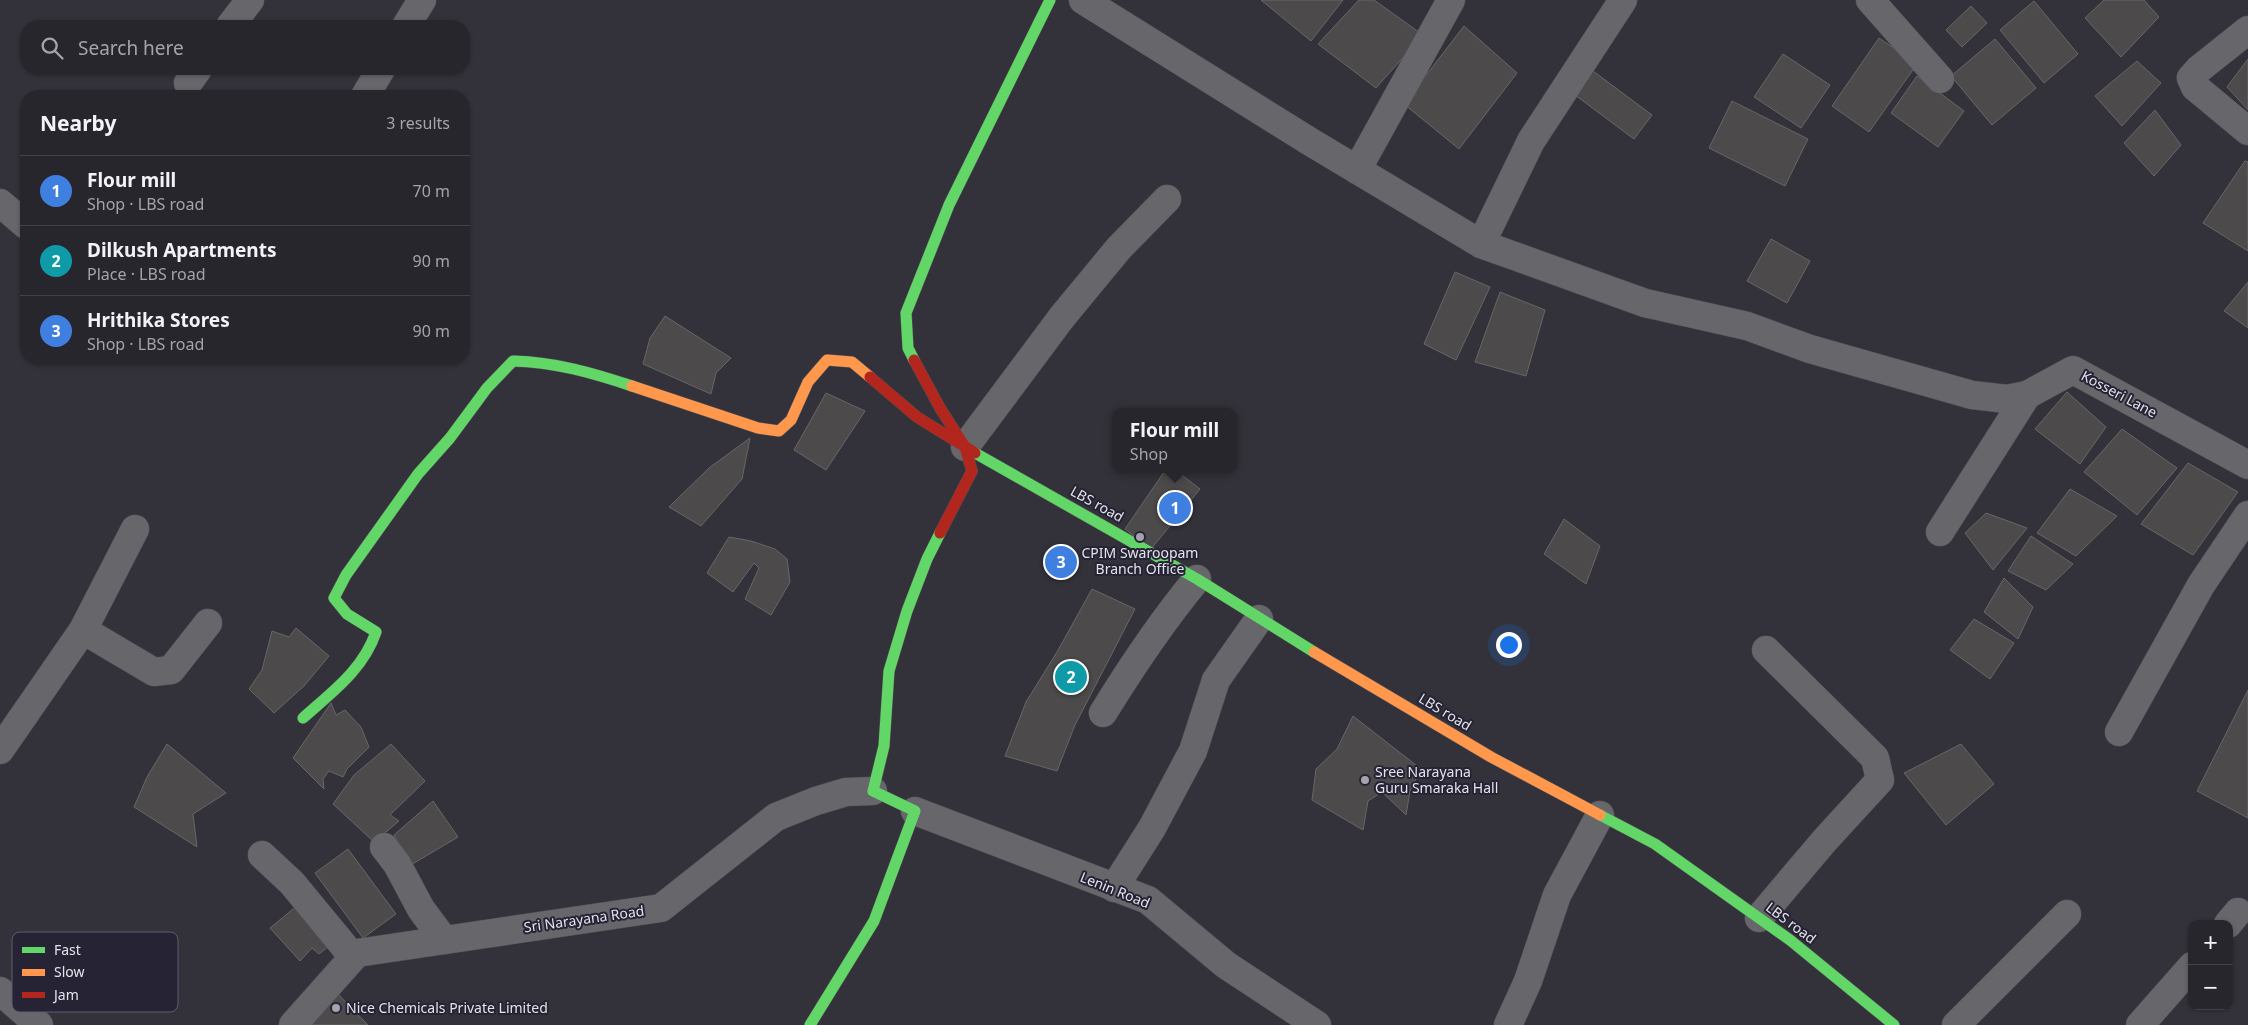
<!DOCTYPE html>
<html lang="en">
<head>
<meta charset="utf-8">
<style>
	body { margin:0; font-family:"Noto Sans",sans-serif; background:#323238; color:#f1f3f6 }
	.controls { position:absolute; right:15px; bottom:15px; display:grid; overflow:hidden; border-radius:10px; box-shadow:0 1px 4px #0004 }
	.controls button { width:45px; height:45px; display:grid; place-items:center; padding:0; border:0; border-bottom:1px solid #424348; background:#26262c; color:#f1f3f6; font:25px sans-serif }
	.you { position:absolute; left:1508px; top:644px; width:18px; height:18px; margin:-12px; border:4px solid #fff; border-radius:50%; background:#1a73e8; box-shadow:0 0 0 8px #1a73e833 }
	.badge { display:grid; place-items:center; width:32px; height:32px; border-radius:50%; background:#d6ab8b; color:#fff; font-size:16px; font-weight:700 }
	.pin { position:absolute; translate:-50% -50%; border:2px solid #fff; box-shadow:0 1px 5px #0006 }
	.popup { position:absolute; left:1112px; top:408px; width:125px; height:65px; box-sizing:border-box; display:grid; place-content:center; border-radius:10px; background:#26262c; filter:drop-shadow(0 1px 4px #0005); font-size:16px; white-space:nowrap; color:#a4a5a9 }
	.popup b { font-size:19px; color:#f1f3f6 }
	.popup::after { content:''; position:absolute; left:50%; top:100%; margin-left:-10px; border:10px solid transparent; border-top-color:#26262c }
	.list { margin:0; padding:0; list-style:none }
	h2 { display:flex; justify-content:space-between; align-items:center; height:65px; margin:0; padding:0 20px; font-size:21px }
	h2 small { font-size:16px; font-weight:400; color:#a4a5a9 }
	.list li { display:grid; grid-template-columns:32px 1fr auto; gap:15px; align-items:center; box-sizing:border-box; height:70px; padding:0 20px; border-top:1px solid #424348 }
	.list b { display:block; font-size:19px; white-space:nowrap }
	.list p { margin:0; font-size:16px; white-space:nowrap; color:#a4a5a9 }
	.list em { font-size:16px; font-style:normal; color:#a4a5a9 }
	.icon { flex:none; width:28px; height:28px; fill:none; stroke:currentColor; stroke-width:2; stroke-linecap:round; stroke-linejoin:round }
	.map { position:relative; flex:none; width:2248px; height:1025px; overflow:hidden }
	.search { position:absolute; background:#26262c; box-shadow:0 1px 4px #0004; left:20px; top:20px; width:450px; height:55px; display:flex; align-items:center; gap:12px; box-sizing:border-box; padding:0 18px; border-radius:20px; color:#a4a5a9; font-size:19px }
	.panel { position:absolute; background:#26262c; box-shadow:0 1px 4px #0004; left:20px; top:90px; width:450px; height:275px; border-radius:20px }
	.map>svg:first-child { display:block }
	.building { fill:#4d4a4c; stroke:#686666 }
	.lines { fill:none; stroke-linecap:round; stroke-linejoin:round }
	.street-casing { stroke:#504f56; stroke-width:29 }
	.fast-casing { stroke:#504f56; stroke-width:12 }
	.slow-casing { stroke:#504f56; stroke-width:12 }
	.jam-casing { stroke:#504f56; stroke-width:12 }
	.street { stroke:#66666b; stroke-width:28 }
	.fast { stroke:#63d668; stroke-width:11 }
	.slow { stroke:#ff974d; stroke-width:11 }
	.jam { stroke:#b3261e; stroke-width:11 }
	.poi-dot { fill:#a5a4ae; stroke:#262434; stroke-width:2 }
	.labels { text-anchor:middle; stroke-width:4; stroke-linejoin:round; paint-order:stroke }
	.street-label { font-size:14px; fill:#e3e2ed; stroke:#262434 }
	.poi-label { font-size:14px; fill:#e3e2ed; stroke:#262434; text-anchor:start }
	.key { fill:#262434; stroke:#5f5d6c; stroke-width:1 }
	.key-label { font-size:14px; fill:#e3e2ed }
</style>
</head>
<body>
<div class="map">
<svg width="2248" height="1025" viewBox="0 0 2248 1025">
	<rect width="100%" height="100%" fill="#33323a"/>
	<!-- building -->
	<g class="building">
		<polygon points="1261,0 1343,0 1311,41"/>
		<polygon points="1359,0 1374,0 1423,35 1376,88 1318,44"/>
		<polygon points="2104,0 2144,0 2159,17 2121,57 2085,18"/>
		<polygon points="2034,1 2078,54 2044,83 2000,30"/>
		<polygon points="1971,6 1987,23 1962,47 1946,30"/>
		<polygon points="1464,26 1517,73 1459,149 1404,104"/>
		<polygon points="1879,38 1917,64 1869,132 1832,106"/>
		<polygon points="1995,39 2036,88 1992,125 1951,76"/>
		<polygon points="1783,54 1830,85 1801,128 1754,97"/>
		<polygon points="2248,59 2248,110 2227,87"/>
		<polygon points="2137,61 2161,83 2122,126 2095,96"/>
		<polygon points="1585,65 1652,115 1634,139 1567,89"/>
		<polygon points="1917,76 1964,111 1938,147 1891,113"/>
		<polygon points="1732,101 1808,139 1785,186 1709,148"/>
		<polygon points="2155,110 2181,145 2154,176 2124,143"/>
		<polygon points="2245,161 2248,162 2248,251 2203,223"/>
		<polygon points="1771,239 1810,261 1787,303 1747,281"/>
		<polygon points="1455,272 1490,287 1456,360 1424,344"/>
		<polygon points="2248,282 2248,328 2224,311"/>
		<polygon points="1500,292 1545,310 1526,376 1475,362"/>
		<polygon points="665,316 731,358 716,373 711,394 643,364 650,338"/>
		<polygon points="2067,392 2106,427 2080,464 2035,429"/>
		<polygon points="826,393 865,411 826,470 794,450"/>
		<polygon points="2122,429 2177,468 2137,515 2084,472"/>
		<polygon points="750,438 742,479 701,526 669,507 709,468"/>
		<polygon points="2188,463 2238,492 2193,555 2141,524"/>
		<polygon points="1166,469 1174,469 1200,489 1151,549 1125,529"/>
		<polygon points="2070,489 2117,516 2076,556 2037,533"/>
		<polygon points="1986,513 2027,528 1993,570 1965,533"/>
		<polygon points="1564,519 1600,546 1586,584 1544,554"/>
		<polygon points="2031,536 2073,564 2046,590 2008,571"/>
		<polygon points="729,537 751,541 775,549 787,559 790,582 771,615 745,599 759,568 754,563 733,592 707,573"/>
		<polygon points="2004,578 2033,607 2018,639 1984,612"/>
		<polygon points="1092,589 1135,609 1075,725 1057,771 1005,756 1026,702 1057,652"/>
		<polygon points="1974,619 2014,643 1990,679 1950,650"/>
		<polygon points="296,628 329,656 304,686 274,713 249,689 262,670 272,631 289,637"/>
		<polygon points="2248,690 2248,818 2197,791"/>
		<polygon points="331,703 336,715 345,710 361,727 369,747 347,769 343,777 329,771 323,779 324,789 293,758"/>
		<polygon points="1353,716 1421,769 1410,791 1406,815 1382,792 1368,801 1363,830 1312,800 1316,769 1337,749"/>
		<polygon points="167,744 226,793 193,814 197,847 134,807 147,777"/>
		<polygon points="391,744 425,781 390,815 399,821 374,842 333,804 354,775"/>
		<polygon points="1961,744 1994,784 1946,825 1904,773"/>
		<polygon points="433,801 458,837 409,866 394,835"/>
		<polygon points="348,849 396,914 363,938 315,873"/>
		<polygon points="298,905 334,942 319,954 312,948 300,961 270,928"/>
		<polygon points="334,990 368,1025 308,1025"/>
	</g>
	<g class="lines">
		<!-- street casing -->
		<g class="street-casing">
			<g id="street">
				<polyline points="1083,0 1309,141 1481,244 1645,303 1747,326 1810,349 1972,395 2007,399 2027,395"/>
				<polyline points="1870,0 1940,79"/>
				<polyline points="230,26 250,0"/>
				<polyline points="406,26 422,0"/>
				<polyline points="2248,30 2199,69 2191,78 2195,87 2248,131"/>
				<polyline points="188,83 198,69"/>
				<polyline points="365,96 381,69"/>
				<polyline points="1357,170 1451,0"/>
				<polyline points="0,203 26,225"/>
				<polyline points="1481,244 1531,141 1623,0"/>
				<polyline points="965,447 1062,317 1119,248 1167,199"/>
				<polyline points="1940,532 2027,395 2073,370 2248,465"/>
				<polyline points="83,630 154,672 171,670 208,623"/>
				<path d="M 1103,713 C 1132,666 1162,621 1197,579"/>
				<polyline points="2119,732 2201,585 2248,515"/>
				<polyline points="0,750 83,630 135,529"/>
				<polyline points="915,811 1148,900 1226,965 1317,1025"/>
				<polyline points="384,847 397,864 421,909 444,940"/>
				<polyline points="262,855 292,883 353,957"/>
				<polyline points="1114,888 1152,828 1193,751 1216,680 1259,619"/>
				<polyline points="1759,918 1825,840 1880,780 1875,758 1766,650"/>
				<polyline points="2228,924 2238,912"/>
				<polyline points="0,991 39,1025"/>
				<polyline points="293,1025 357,953 661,908 776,817 816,801 846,792 873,791"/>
				<polyline points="1508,1025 1528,981 1557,895 1600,815"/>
				<polyline points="1956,1025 2067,914"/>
				<polyline points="2140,1025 2192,966"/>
			</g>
		</g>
		<!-- fast casing -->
		<g class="fast-casing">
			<g id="fast">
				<polyline points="914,360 908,348 906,313 949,205 1050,0"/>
				<polyline points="975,453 1197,579 1314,652"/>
				<path d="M 303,718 C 332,692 363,670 376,632 L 347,614 L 334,598 L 346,575 L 418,474 L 450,438 L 487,388 L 513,361 C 555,362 593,373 632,386"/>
				<polyline points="1600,815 1655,844 1790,940 1894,1025"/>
				<polyline points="810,1025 874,921 915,811 873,791 884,746 889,671 907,611 927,559 940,533"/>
			</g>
		</g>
		<!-- slow casing -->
		<g class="slow-casing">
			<g id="slow">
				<polyline points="632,386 758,428 779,431 791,420 808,382 827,360 852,362 870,377"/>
				<polyline points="1314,652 1491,757 1600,815"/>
			</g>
		</g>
		<!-- jam casing -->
		<g class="jam-casing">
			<g id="jam">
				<polyline points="914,360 940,408 965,447 972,471 940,533"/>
				<polyline points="870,377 917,417 975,453"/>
			</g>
		</g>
		<!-- street -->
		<use href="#street" class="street"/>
		<!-- fast -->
		<use href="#fast" class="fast"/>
		<!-- slow -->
		<use href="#slow" class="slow"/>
		<!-- jam -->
		<use href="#jam" class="jam"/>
	</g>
	<!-- markers -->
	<g class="poi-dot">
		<circle cx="1140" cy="537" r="5"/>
		<circle cx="1365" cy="780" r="5"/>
		<circle cx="336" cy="1008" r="5"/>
	</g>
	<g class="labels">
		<!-- street labels -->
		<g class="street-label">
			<text transform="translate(2119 394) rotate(28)" y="5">Kosseri Lane</text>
			<text transform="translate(1097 504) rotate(29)" y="5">LBS road</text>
			<text transform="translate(1445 712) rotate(31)" y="5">LBS road</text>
			<text transform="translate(1115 890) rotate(22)" y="5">Lenin Road</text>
			<text transform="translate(584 919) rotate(-8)" y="5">Sri Narayana Road</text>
			<text transform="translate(1791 923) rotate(37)" y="5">LBS road</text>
		</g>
		<!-- poi labels -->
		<g class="poi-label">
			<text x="1140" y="558" text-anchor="middle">CPIM Swaroopam<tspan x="1140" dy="16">Branch Office</tspan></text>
			<text x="1375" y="777">Sree Narayana<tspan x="1375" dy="16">Guru Smaraka Hall</tspan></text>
			<text x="346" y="1013">Nice Chemicals Private Limited</text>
		</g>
	</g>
	<!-- legend -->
	<rect x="12" y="932" width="166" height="80" rx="8" class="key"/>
	<rect x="22" y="947" width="23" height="6" fill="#63d668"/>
	<rect x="22" y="969" width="23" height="7" fill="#ff974d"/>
	<rect x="22" y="992" width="23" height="6" fill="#b3261e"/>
	<g class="key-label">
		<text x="54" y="955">Fast</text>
		<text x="54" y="977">Slow</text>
		<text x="54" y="1000">Jam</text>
	</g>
</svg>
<div class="controls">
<button>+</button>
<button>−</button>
</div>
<div class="you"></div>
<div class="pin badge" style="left:1175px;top:508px;background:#3f7fe0">1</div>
<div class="popup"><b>Flour mill</b>Shop</div>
<div class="pin badge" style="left:1071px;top:677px;background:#0f9aa8">2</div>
<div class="pin badge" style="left:1061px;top:562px;background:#3f7fe0">3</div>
<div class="search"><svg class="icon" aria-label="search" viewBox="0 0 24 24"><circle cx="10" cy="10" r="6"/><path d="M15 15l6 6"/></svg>Search here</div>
<section class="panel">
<h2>Nearby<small>3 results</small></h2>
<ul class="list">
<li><span class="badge" style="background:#3f7fe0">1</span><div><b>Flour mill</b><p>Shop · LBS road</p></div><em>70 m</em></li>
<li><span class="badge" style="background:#0f9aa8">2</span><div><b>Dilkush Apartments</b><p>Place · LBS road</p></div><em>90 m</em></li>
<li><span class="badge" style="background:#3f7fe0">3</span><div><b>Hrithika Stores</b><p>Shop · LBS road</p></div><em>90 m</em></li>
</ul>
</section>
</div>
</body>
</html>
